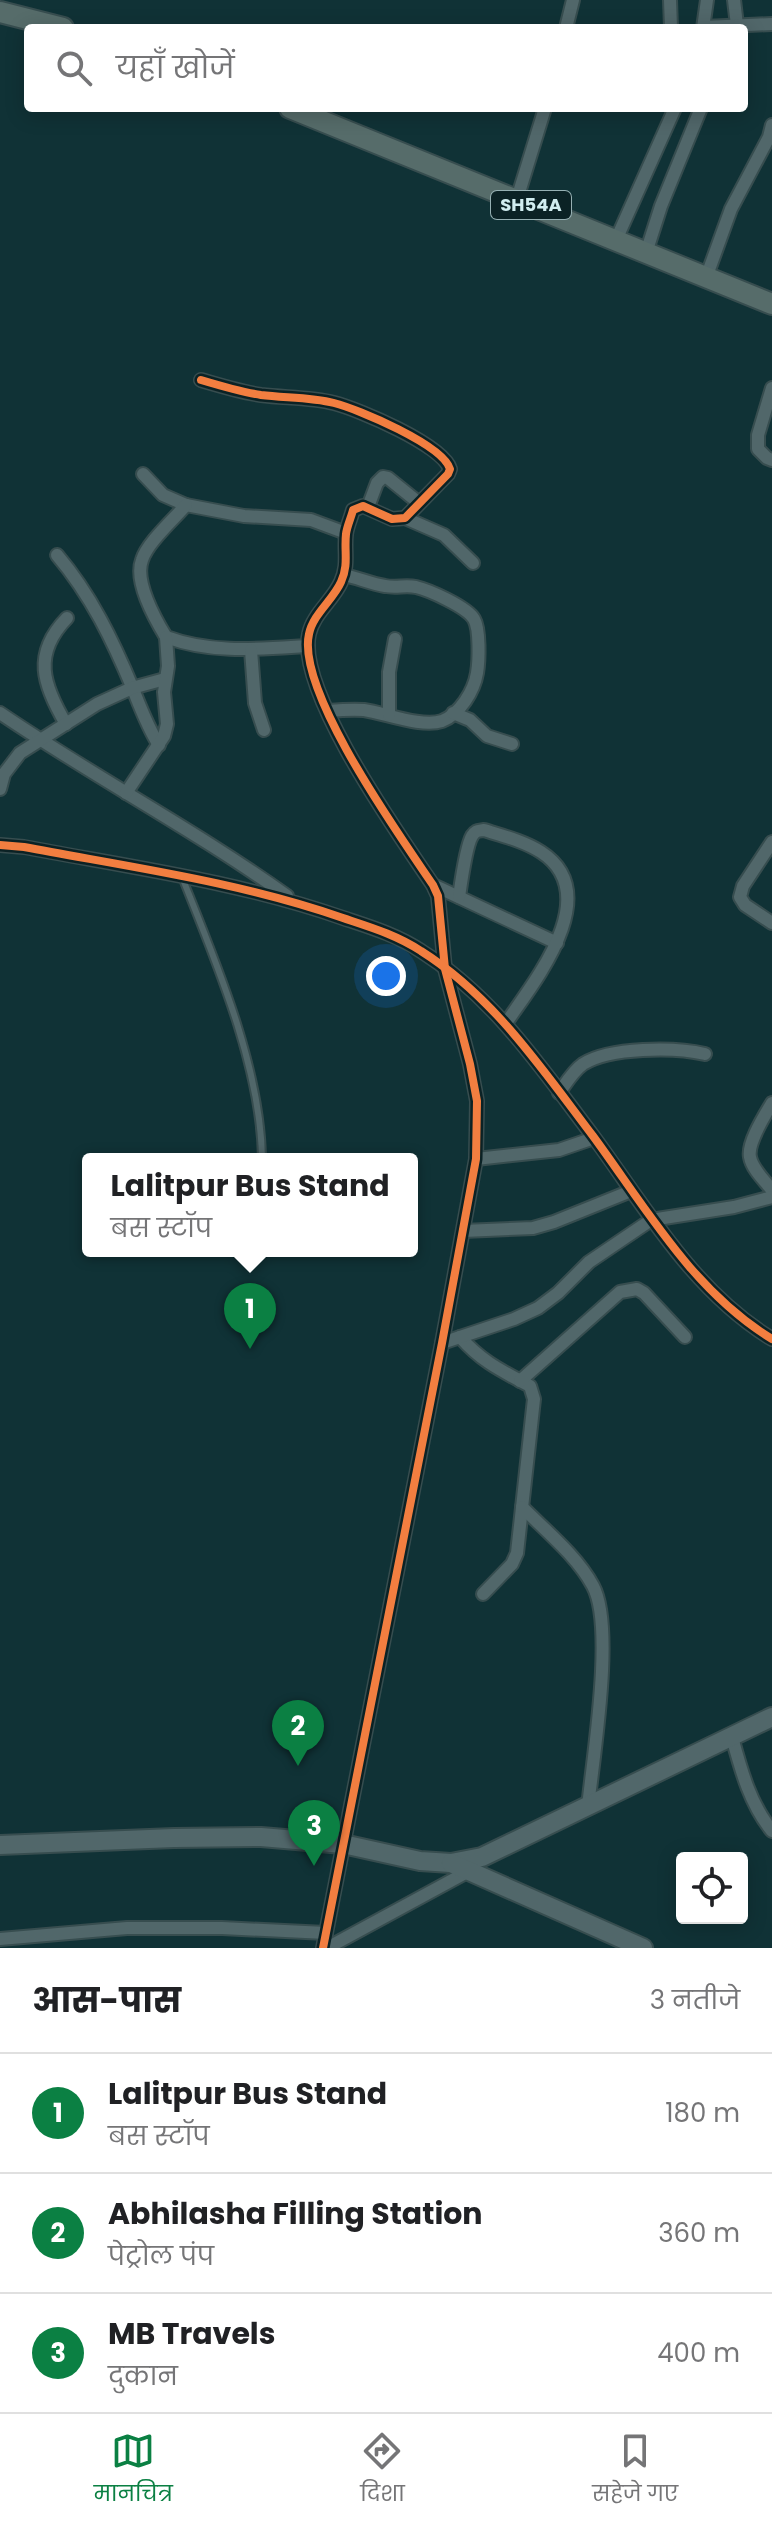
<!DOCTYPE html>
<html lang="hi">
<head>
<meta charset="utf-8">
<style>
	body { margin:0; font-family:Poppins,"Noto Sans Devanagari",sans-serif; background:#f2f2f2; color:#202124 }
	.controls { position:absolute; right:24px; bottom:24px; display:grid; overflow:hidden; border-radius:8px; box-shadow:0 4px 20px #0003 }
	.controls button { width:72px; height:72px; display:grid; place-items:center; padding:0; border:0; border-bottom:2px solid #e0e0e0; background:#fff; color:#202124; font:40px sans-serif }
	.you { position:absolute; left:386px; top:976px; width:28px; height:28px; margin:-20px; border:6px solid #fff; border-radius:50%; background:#1a73e8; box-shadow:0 0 0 12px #1a73e833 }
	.badge { display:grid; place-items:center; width:52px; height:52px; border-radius:50%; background:#0b8043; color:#fff; font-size:26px; font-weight:700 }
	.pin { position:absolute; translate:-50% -66px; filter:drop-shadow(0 2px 4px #0008) }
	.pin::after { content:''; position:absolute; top:42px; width:28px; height:24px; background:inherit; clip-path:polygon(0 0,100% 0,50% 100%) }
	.popup { position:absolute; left:82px; top:1153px; width:336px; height:104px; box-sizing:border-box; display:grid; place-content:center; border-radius:8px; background:#fff; filter:drop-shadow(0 2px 6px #0005); font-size:26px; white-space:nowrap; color:#757577 }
	.popup b { font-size:30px; color:#202124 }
	.popup::after { content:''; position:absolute; left:50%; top:100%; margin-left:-16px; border:16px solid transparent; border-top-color:#fff }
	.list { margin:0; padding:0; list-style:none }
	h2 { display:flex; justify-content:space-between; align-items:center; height:104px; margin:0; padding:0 32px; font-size:34px }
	h2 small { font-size:26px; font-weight:400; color:#757577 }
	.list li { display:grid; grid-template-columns:52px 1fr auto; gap:24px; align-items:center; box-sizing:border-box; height:120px; padding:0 32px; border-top:2px solid #e0e0e0 }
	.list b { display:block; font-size:30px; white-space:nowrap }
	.list p { margin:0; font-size:26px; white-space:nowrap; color:#757577 }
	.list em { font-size:26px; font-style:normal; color:#757577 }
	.icon { flex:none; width:44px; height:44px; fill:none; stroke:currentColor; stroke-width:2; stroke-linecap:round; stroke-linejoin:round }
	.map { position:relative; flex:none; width:772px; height:1948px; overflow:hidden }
	.search { position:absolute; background:#fff; box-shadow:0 4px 20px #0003; left:24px; right:24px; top:24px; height:88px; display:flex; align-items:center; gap:20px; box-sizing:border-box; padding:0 28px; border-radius:8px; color:#757577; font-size:30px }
	.sheet { height:464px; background:#fff }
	nav { display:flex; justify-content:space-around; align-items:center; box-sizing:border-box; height:112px; border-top:2px solid #e0e0e0; background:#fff; font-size:22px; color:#757577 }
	nav a { display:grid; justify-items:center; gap:4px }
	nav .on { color:#0b8043 }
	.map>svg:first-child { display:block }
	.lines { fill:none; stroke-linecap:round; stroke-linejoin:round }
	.lane-casing { stroke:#374d4f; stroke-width:10 }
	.street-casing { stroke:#374d4f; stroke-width:16 }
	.secondary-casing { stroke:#374d4f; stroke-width:22 }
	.primary-casing { stroke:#374d4f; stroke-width:24 }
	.lane { stroke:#51676a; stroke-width:6 }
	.street { stroke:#51676a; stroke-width:12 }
	.secondary { stroke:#51676a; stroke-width:18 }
	.primary { stroke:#566c6a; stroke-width:20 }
	.cycleway-casing { stroke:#0b2225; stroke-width:13 }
	.cycleway { stroke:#f27e40; stroke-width:8 }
	.labels { text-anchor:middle; stroke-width:8; stroke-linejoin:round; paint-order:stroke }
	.shield { fill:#0b2225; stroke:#96b0b3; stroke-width:2 }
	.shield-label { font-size:18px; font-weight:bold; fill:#d1edf0 }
</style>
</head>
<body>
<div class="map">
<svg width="772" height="1948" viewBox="0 0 772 1948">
	<rect width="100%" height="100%" fill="#103236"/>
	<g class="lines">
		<!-- lane casing -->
		<g class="lane-casing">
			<path id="lane" d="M 182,877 C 216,962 261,1067 262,1159"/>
		</g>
		<!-- street casing -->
		<g class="street-casing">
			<g id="street">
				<polyline points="670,0 671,28"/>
				<polyline points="734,0 737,25"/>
				<polyline points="704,27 772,24"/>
				<polyline points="566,28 573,0"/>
				<polyline points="703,28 707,0"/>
				<polyline points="517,199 545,108"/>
				<polyline points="616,240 675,108"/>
				<polyline points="646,253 661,206 701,108"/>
				<polyline points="706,278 731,209 769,137 772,125"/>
				<path d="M 201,380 C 221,386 241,392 261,395 C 285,398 311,397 334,403 C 358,409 443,445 450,469 L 448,474 L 405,518 L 392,519 L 363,506 L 353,510 C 351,518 347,526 346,534 C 344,551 349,565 341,582 C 333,600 313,614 309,634 C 296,691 400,836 433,885 L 438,896 L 445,969 L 470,1064 L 477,1101 L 476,1159 L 442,1343 L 323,1948"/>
				<polyline points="772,388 758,435 758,449 767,458 772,460"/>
				<polyline points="143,474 163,495 186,505 244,516 311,520 346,533"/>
				<path d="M 186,505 C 174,519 147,543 142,560 C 134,581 155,619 166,637 C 212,654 259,649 308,646"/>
				<polyline points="368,507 377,483 383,477 388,478 419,503"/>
				<polyline points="405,518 444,535 473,563"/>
				<path d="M 57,555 C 91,595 113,641 133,689 C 141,709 148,728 159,745"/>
				<polyline points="251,650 255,703 264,730"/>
				<path d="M 328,711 C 340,710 352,709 364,710 C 385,713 422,728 442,721 C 460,714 474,691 477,673 C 479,661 480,629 474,619 C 467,607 429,590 416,587 C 406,585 396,588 385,586 C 372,584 358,578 344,575"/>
				<path d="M 0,713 C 94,777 195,830 287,896"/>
				<polyline points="453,713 470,720 487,736 512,744"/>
				<polyline points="389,715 389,672 395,639"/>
				<path d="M 66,724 C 43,685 32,654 67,618"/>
				<polyline points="0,789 4,774 20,753 97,704 132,688 165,679"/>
				<polyline points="126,793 164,736 167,724 164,692 168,666 166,637"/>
				<polyline points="772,842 743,886 740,897 745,905 772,923"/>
				<path d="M 0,845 L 24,847 C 130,867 240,882 343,918 C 370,927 397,935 421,951 C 494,997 542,1069 593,1136 C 646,1208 693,1291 772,1339"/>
				<polyline points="433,885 557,943"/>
				<path d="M 459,897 C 461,883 466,846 472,836 C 476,830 478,831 484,830 C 503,836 524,841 541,852 C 606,894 534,982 506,1023"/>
				<path d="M 559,1093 C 566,1083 573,1071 583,1064 C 610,1047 675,1047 705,1054"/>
				<path d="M 772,1103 C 765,1115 747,1143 750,1157 C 752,1169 765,1181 772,1190"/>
				<polyline points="476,1159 559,1150 594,1138"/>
				<polyline points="463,1231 533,1228 554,1222 631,1191"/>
				<path d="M 460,1337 C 482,1362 502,1371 530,1386 L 534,1399 L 517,1553 L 512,1564 L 483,1594"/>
				<polyline points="442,1343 514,1319 538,1308 558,1293 589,1262 651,1220 734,1207 772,1197"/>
				<polyline points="520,1381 620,1292 637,1289 644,1293 685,1337"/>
				<path d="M 522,1507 C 546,1531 577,1556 593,1586 C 615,1627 593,1757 588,1807"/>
				<path d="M 732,1737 C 741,1770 750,1804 772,1831"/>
				<polyline points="0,1939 127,1928 222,1928 326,1933"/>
				<polyline points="327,1948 469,1871"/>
			</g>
		</g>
		<!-- secondary casing -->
		<g class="secondary-casing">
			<g id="secondary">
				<polyline points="0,1845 174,1838 261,1837 343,1844 420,1861 451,1863 482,1857 772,1717"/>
				<polyline points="451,1863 643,1948"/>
			</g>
		</g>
		<!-- primary casing -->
		<g class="primary-casing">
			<g id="primary">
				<polyline points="0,12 63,28"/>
				<polyline points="290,108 772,304"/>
			</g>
		</g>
		<!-- lane -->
		<use href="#lane" class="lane"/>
		<!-- street -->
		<use href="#street" class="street"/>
		<!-- secondary -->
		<use href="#secondary" class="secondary"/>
		<!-- primary -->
		<use href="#primary" class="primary"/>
		<!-- cycleway casing -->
		<g class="cycleway-casing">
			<g id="cycleway">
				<path d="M 201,380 C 221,386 241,392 261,395 C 285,398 311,397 334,403 C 358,409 443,445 450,469 L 448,474 L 405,518 L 392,519 L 363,506 L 353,510 C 351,518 347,526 346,534 C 344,551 349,565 341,582 C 333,600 313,614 309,634 C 296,691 400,836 433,885 L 438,896 L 445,969 L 470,1064 L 477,1101 L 476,1159 L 442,1343 L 323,1948"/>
				<path d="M 0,845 L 24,847 C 130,867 240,882 343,918 C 370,927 397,935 421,951 C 494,997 542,1069 593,1136 C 646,1208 693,1291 772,1339"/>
			</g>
		</g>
		<!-- cycleway -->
		<use href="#cycleway" class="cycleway"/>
	</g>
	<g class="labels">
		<!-- shield labels -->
		<rect class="shield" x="491" y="191" width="80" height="28" rx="6"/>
		<g class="shield-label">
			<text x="531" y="211">SH54A</text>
		</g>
	</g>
</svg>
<div class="controls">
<button><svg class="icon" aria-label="locate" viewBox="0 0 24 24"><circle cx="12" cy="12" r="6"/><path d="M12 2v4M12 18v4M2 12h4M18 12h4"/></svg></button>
</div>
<div class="you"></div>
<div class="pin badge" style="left:250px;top:1349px">1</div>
<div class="popup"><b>Lalitpur Bus Stand</b>बस स्टॉप</div>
<div class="pin badge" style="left:298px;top:1766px">2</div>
<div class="pin badge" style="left:314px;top:1866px">3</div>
<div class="search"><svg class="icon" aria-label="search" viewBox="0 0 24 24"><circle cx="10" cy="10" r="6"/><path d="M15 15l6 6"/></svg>यहाँ खोजें</div>
</div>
<section class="sheet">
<h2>आस-पास<small>3 नतीजे</small></h2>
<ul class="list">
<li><span class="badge">1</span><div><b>Lalitpur Bus Stand</b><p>बस स्टॉप</p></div><em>180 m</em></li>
<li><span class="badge">2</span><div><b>Abhilasha Filling Station</b><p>पेट्रोल पंप</p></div><em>360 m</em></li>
<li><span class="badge">3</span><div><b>MB Travels</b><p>दुकान</p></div><em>400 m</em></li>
</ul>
</section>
<nav>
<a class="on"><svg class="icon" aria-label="map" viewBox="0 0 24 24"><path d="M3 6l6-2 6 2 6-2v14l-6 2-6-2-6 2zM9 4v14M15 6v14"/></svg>मानचित्र</a>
<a><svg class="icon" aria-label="directions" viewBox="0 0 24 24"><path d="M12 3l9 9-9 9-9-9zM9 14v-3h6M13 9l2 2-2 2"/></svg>दिशा</a>
<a><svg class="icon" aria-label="saved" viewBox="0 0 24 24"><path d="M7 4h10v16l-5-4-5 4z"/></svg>सहेजे गए</a>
</nav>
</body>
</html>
